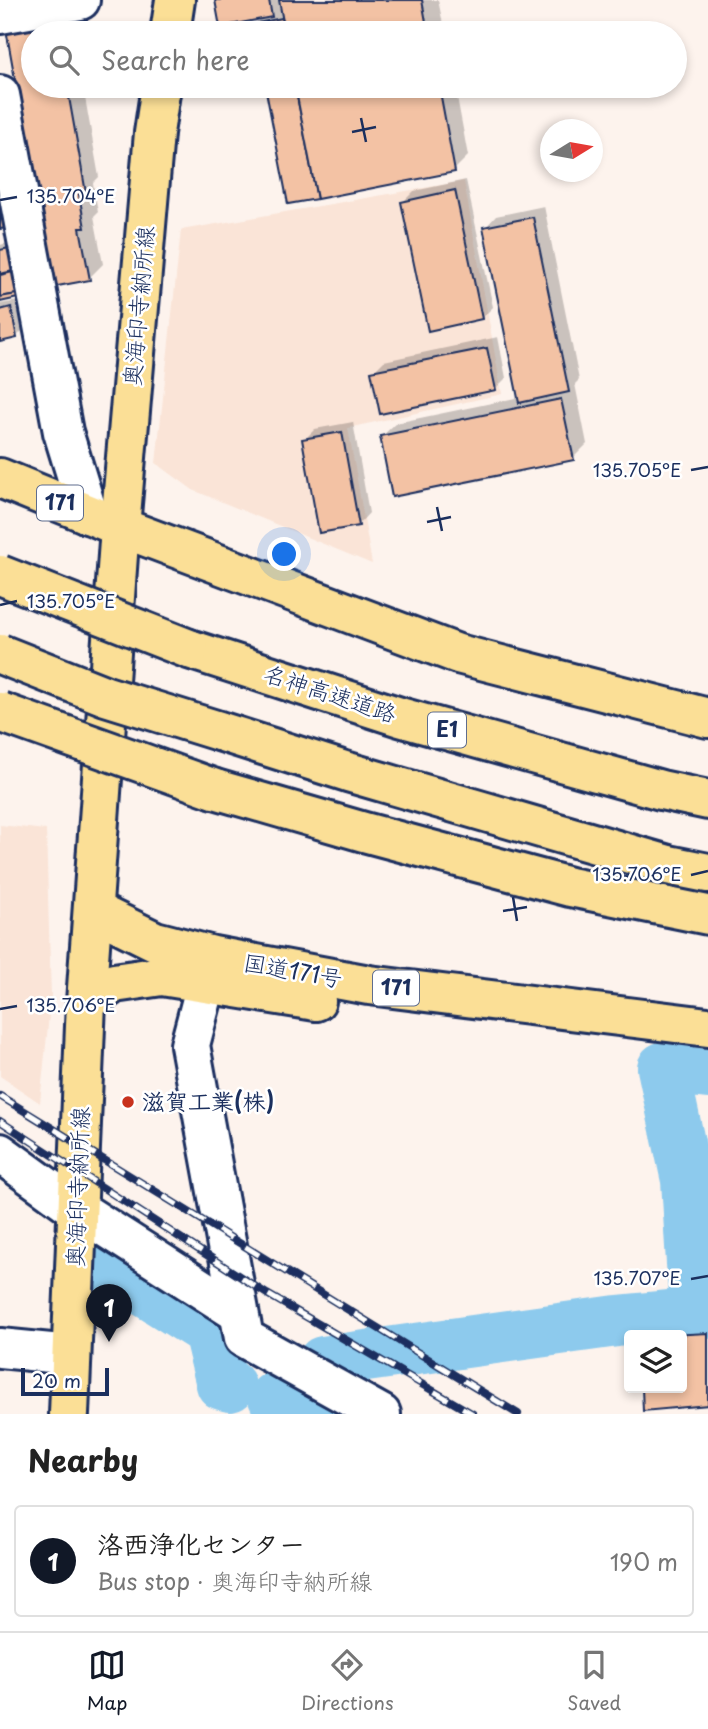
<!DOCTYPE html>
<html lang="en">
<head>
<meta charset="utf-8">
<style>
	body { margin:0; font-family:"Playpen Sans","Klee One",sans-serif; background:#f6f6f6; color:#222 }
	.controls { position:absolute; right:21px; bottom:21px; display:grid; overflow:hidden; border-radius:7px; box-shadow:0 4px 10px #0003 }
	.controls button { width:63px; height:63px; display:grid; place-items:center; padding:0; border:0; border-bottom:2px solid #e0e0e0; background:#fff; color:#222; font:35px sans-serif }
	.compass { position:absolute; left:540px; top:119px; width:63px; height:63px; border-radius:50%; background:#fff; box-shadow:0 4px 10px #0003; rotate:79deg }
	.scale { position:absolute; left:21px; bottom:18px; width:88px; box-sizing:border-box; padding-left:7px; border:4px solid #1b2f5e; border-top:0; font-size:19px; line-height:24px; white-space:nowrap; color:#1b2f5e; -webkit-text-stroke:5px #fff; paint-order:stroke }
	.you { position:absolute; left:285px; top:555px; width:24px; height:24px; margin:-18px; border:5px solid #fff; border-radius:50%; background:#1a73e8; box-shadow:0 0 0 10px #1a73e833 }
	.badge { display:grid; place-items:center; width:46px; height:46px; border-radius:50%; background:#111827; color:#fff; font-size:23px; font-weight:700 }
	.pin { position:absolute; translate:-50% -58px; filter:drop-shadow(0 2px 4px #0008) }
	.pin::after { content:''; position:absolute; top:37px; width:24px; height:21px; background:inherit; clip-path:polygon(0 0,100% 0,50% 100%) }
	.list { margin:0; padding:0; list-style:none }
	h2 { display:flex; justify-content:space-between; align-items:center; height:91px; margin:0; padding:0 28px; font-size:30px }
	h2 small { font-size:23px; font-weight:400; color:#767676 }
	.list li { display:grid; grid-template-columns:46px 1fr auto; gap:21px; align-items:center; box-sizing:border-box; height:112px; margin:0 14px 14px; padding:0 14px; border:2px solid #e0e0e0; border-radius:7px }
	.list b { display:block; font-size:26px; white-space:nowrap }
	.list p { margin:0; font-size:23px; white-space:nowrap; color:#767676 }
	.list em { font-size:23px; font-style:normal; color:#767676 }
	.icon { flex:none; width:38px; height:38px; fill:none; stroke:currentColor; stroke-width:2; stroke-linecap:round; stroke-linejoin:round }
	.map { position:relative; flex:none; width:708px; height:1414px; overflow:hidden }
	.search { position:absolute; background:#fff; box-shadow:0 4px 10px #0003; left:21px; right:21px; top:21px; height:77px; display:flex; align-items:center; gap:18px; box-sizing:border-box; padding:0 24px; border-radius:38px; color:#767676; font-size:26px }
	.sheet { height:217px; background:#fff }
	nav { display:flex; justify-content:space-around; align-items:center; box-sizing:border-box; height:98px; border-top:2px solid #e0e0e0; background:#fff; font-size:19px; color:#767676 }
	nav a { display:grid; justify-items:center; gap:4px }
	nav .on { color:#111827 }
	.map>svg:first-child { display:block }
	.built { fill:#fae4d7 }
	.shadow { fill:#0003 }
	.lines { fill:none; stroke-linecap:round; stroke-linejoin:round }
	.river { stroke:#8dcaed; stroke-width:52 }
	.building { fill:#f3c2a4; stroke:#1b2f5e; stroke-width:2 }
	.minor-casing { stroke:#1b2f5e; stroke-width:44 }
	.major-casing { stroke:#1b2f5e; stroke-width:44 }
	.highway-casing { stroke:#1b2f5e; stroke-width:44 }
	.minor { stroke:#fff; stroke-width:38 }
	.major { stroke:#fbdf96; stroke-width:38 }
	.highway { stroke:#fbdf96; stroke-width:38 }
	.rail-casing { stroke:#1b2f5e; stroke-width:8 }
	.rail { stroke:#fff; stroke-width:5; stroke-dasharray:16; stroke-linecap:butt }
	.highway-bridge-casing { stroke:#1b2f5e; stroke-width:44; stroke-linecap:butt }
	.highway-bridge { stroke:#fbdf96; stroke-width:38 }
	.ticks { fill:none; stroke:#1b2f5e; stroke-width:2.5 }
	.poi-dot { fill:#c8321e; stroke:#fff; stroke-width:2.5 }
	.labels { text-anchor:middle; stroke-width:5; stroke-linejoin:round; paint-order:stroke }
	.shield { fill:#fff; stroke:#5f6d8e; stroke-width:2 }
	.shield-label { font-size:21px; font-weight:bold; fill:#1b2f5e }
	.street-label { font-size:23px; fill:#1b2f5e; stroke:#fff }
	.poi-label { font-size:23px; font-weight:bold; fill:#1b2f5e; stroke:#fff; text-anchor:start }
	.ticks-label { font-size:18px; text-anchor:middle; fill:#1b2f5e; stroke:#fff; stroke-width:5; stroke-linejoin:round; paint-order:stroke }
</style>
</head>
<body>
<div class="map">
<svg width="708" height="1414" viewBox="0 0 708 1414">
	<rect width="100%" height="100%" fill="#fdf3ed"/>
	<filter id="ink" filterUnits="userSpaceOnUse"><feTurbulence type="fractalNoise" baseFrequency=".0143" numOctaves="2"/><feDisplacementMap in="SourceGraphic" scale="14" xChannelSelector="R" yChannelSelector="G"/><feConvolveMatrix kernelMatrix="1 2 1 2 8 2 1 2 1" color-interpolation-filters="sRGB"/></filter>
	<g filter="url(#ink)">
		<!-- built -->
		<g class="built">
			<polygon points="464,181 502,394 348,428 372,564 193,490 156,463 181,230"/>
			<polygon points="0,825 46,830 51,996 40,1103 0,1076"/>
		</g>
		<!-- shadow -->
		<g class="shadow">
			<polygon points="217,0 438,0 445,33 256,33 255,24 262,17"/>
			<polygon points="68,7 73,33 33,33 33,86 83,86 99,177 93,183 98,212 94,216 103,264 89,278 8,29"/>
			<polygon points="267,86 455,86 468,156 454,170 289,202"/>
			<polygon points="466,180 493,307 482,318 403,202 414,191"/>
			<polygon points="544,206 579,380 575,384 587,444 573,458 381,437 396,423 520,397 485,228 496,216"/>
			<polygon points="16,241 21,293 17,297 0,300 0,245"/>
			<polygon points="18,301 24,329 16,337 0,340 0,304"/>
			<polygon points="498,337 506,378 495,389 373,372 384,361"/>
			<polygon points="353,422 369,513 358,525 304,440 315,429"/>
			<polygon points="708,1323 708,1404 645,1409 643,1388 682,1388 682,1335 643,1335 651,1327"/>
		</g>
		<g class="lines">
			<!-- river -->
			<g class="river">
				<polyline points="104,1265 209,1331 222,1384 230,1386"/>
				<polyline points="695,1313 687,1180 663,1068 708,1073"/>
				<polyline points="323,1362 617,1321 708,1312"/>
				<polyline points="274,1398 304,1406 319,1414"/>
			</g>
		</g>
		<!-- building -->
		<g class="building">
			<polygon points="215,0 269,0 272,17 220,27"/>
			<polygon points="279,0 422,0 428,33 285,33"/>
			<polygon points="282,18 285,33 255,33 253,24"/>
			<polygon points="55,20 57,33 33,33 33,86 67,86 86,193 79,194 85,228 80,228 90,280 52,287 6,29"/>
			<polygon points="265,86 295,86 317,199 288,204"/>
			<polygon points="295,86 439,86 455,172 317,199"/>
			<polygon points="455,190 482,319 428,331 401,202"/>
			<polygon points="1,203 6,228 0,229 0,204"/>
			<polygon points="533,217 569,392 519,403 483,227"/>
			<polygon points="9,248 13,271 0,274 0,250"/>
			<polygon points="13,272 17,294 0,297 0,275"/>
			<polygon points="17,294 18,298 0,302 0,297"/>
			<polygon points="11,307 17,338 0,342 0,310"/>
			<polygon points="487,348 496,390 380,414 371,371"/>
			<polygon points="561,399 574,460 392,497 380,436"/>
			<polygon points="342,432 359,526 319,533 302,439"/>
			<polygon points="708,1333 708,1405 643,1411 642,1388 682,1388 682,1335 670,1335"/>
		</g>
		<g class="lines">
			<!-- minor casing -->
			<g class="minor-casing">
				<g id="minor">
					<polyline points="0,14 80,0"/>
					<polyline points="0,95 63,432 88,514"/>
					<polyline points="206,984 190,1045 244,1338 381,1414"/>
					<polyline points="0,1153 77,1209 239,1313"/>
					<polyline points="0,1348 71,1355"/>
				</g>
			</g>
			<!-- major casing -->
			<g class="major-casing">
				<g id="major">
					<polyline points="170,33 175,0"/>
					<polyline points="120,527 154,133 161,86"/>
					<polyline points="69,1414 86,1002"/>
				</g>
			</g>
			<!-- highway casing -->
			<g class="highway-casing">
				<g id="highway">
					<polyline points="0,478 120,527 458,654 708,718"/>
					<polyline points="189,649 400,717 661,790 708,800"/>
					<polyline points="219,731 348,772 668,865 708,873"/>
					<polyline points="215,789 364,832 570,887 708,915"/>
					<polyline points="94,911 155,941 213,956 369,985 708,1027"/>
					<polyline points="86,1002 114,983 162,976 316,1001"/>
					<polyline points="86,1002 120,527"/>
				</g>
			</g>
			<!-- minor -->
			<use href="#minor" class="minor"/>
			<!-- major -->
			<use href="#major" class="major"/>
			<!-- highway -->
			<use href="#highway" class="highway"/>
			<!-- rail casing -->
			<g class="rail-casing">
				<g id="rail">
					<polyline points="0,1096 518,1414"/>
					<polyline points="0,1121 267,1294 473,1414"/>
				</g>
			</g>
			<!-- rail -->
			<use href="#rail" class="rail"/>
			<!-- highway-bridge casing -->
			<g class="highway-bridge-casing">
				<g id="highway-bridge">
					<polyline points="0,575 189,649"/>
					<polyline points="0,654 106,696 219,731"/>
					<polyline points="0,712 215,789"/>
				</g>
			</g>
			<!-- highway-bridge -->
			<use href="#highway-bridge" class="highway-bridge"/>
		</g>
	</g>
	<!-- ticks -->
	<path class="ticks" d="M 361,118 L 366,142M 352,132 L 376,127M 0,200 L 17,197M 691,470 L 708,467M 437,507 L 442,531M 427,522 L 451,517M 0,605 L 17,601M 691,875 L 708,871M 513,897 L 517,921M 503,911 L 527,907M 0,1009 L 17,1006M 691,1279 L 708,1276"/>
	<!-- markers -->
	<circle class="poi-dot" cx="128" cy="1102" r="7"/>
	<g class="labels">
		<!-- shield labels -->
		<g class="shield">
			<rect x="37" y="485.5" width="46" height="35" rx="5"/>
			<rect x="428" y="712.5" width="38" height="35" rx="5"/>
			<rect x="373" y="970.5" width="46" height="35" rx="5"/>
		</g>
		<g class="shield-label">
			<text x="60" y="510">171</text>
			<text x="447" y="737">E1</text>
			<text x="396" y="995">171</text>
		</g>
		<!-- street labels -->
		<g class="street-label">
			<text transform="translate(139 306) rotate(-85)" y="8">奥海印寺納所線</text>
			<text transform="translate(330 694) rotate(18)" y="8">名神高速道路</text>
			<text transform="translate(293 971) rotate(10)" y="8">国道171号</text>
			<text transform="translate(78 1187) rotate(-88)" y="8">奥海印寺納所線</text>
		</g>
		<!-- poi labels -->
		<g class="poi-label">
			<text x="142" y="1110">滋賀工業(株)</text>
		</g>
	</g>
	<g class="ticks-label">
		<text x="71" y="203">135.704°E</text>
		<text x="637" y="477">135.705°E</text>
		<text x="71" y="608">135.705°E</text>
		<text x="637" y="881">135.706°E</text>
		<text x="71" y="1012">135.706°E</text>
		<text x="637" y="1285">135.707°E</text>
	</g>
</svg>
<div class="controls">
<button><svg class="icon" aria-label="layers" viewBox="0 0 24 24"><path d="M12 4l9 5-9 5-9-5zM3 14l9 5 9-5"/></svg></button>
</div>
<svg class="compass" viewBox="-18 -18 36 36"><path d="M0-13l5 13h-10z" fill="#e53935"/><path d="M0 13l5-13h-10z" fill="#767676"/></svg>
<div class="scale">20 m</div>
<div class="you"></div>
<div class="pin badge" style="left:109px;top:1342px">1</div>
<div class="search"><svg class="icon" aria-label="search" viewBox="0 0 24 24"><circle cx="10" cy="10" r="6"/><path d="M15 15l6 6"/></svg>Search here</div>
</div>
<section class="sheet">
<h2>Nearby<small></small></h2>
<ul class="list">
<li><span class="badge">1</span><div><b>洛西浄化センター</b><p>Bus stop · 奥海印寺納所線</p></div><em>190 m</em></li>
</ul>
</section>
<nav>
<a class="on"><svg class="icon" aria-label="map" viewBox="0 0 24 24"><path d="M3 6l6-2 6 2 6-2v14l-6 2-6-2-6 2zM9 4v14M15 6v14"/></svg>Map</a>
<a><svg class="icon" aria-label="directions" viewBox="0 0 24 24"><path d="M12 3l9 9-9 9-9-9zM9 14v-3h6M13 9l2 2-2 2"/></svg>Directions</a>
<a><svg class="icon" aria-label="saved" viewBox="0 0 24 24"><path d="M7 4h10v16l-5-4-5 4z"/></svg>Saved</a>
</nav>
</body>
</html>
